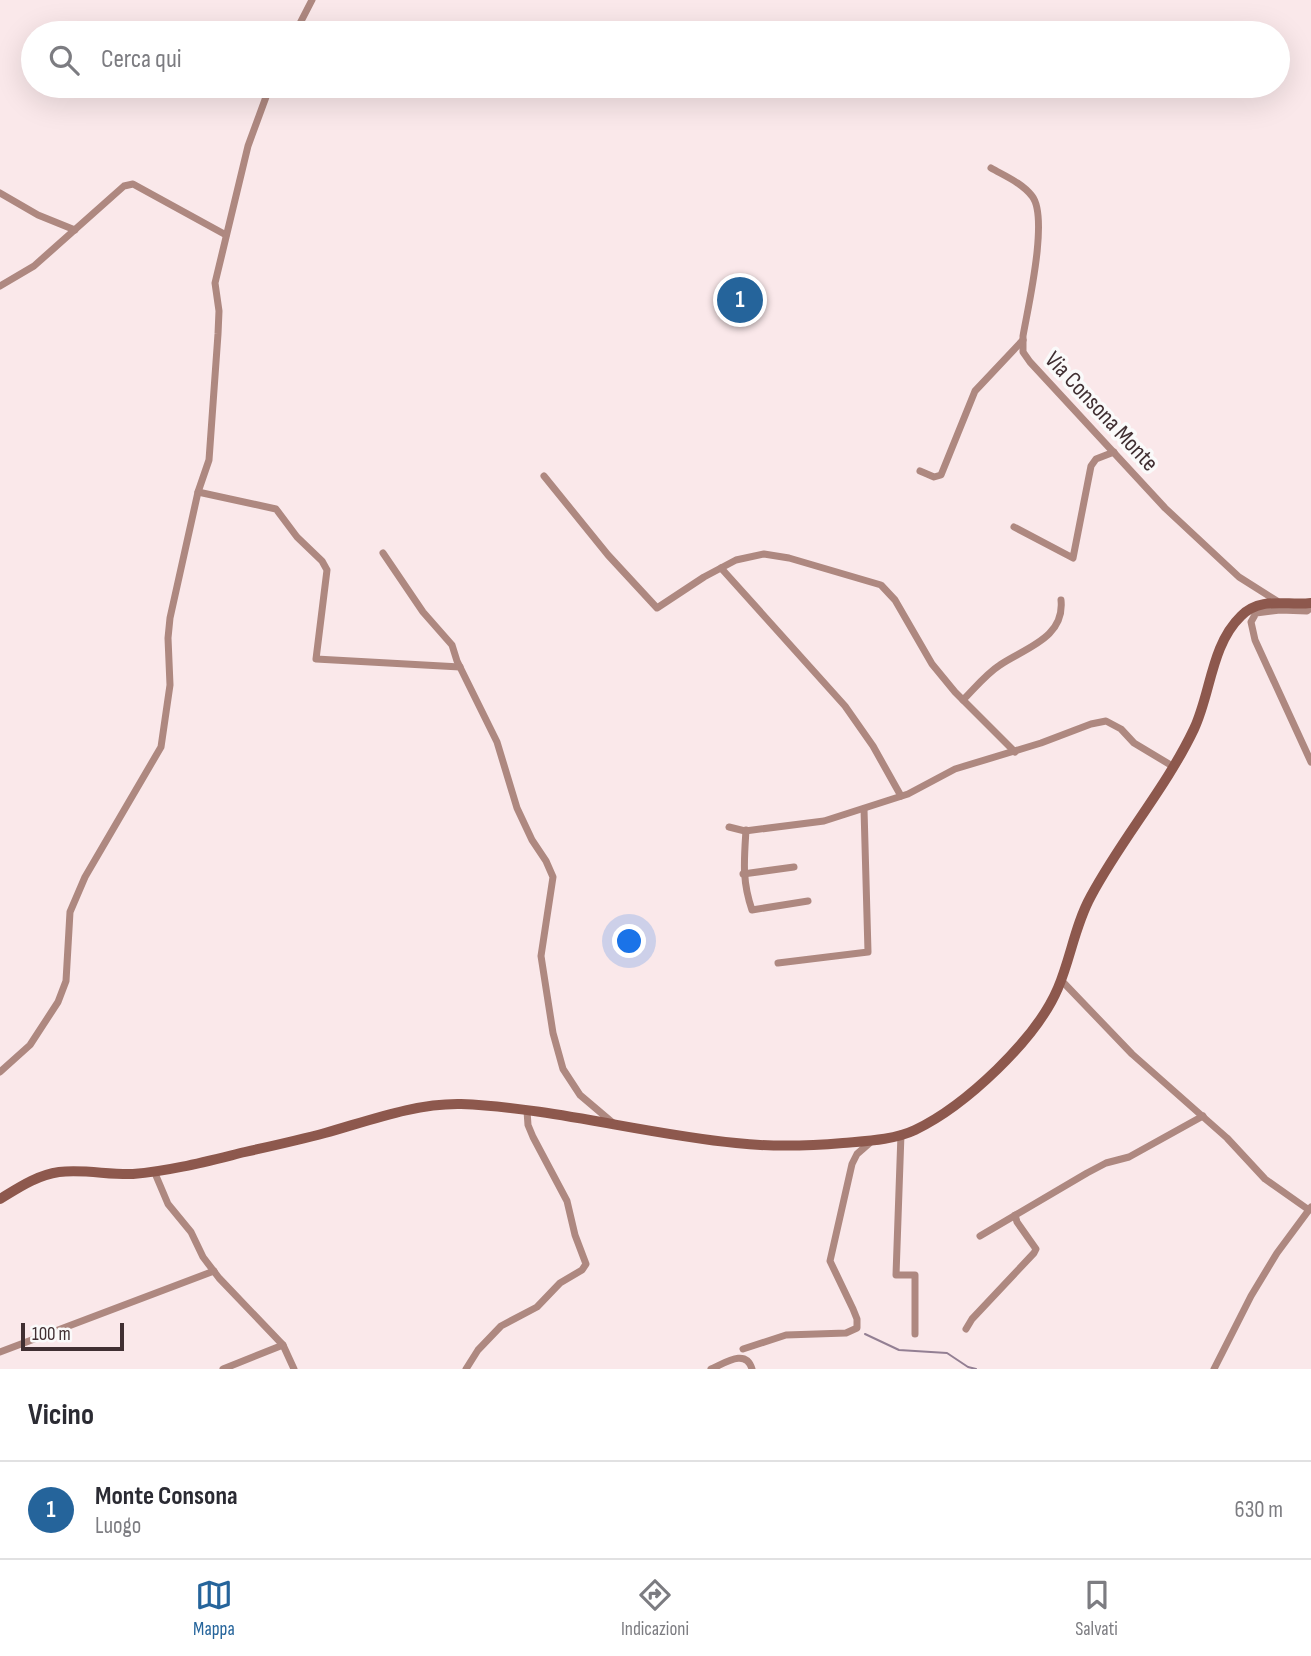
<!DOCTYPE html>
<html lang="it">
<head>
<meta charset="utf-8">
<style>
	body { margin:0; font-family:"Sofia Sans Condensed",sans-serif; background:#f7f7f7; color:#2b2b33 }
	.scale { position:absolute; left:21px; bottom:18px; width:103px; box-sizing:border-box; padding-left:7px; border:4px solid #402f32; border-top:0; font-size:19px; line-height:24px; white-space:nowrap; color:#402f32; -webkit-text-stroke:5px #fafafa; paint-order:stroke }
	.you { position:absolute; left:630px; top:942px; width:24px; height:24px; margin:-18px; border:5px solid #fff; border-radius:50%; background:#1a73e8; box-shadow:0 0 0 10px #1a73e833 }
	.badge { display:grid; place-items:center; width:46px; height:46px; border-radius:50%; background:#25649b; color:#fff; font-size:23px; font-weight:700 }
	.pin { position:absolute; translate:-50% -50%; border:4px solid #fff; box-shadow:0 2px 7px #0006 }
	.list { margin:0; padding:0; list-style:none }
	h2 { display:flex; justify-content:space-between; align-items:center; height:91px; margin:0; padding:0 28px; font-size:30px }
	h2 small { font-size:23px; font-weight:400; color:#7c7c81 }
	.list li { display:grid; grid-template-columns:46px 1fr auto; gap:21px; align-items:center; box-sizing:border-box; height:98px; padding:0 28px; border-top:2px solid #e1e1e2 }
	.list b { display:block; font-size:26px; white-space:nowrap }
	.list p { margin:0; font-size:23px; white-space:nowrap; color:#7c7c81 }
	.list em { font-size:23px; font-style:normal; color:#7c7c81 }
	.icon { flex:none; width:38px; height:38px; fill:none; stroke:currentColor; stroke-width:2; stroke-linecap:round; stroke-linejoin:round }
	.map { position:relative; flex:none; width:1311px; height:1369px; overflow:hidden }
	.search { position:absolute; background:#fff; box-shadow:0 7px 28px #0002; left:21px; right:21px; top:21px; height:77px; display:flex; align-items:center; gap:18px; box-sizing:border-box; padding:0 24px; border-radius:38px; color:#7c7c81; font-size:26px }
	.sheet { height:189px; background:#fff }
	nav { display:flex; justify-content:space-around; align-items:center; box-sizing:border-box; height:98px; border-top:2px solid #e1e1e2; background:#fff; font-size:19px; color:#7c7c81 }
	nav a { display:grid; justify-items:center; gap:4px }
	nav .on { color:#25649b }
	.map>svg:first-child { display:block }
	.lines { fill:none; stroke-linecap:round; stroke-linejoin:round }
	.stream { stroke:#937f93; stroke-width:2 }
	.minor { stroke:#ae8880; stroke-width:7 }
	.secondary { stroke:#8d584d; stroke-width:10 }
	.labels { text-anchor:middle; stroke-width:7; stroke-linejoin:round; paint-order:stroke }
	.street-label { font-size:24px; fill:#402f32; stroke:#fafafa }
</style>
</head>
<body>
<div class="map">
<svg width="1311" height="1369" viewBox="0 0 1311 1369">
	<rect width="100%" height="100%" fill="#fae8ea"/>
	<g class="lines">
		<!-- stream -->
		<polyline class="stream" points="865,1334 899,1350 947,1353 968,1367 976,1369"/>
		<!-- minor -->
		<g class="minor">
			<polyline points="295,33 312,0"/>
			<path d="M 991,168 C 1005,176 1022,183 1032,196 C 1049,217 1028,307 1023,336 L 1023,352 L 1030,362 L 1165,508 L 1239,577 L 1277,601"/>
			<polyline points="0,193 38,215 75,230"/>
			<polyline points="0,286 34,266 124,186 133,184 226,235"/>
			<polyline points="920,471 934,477 941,475 975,391 1023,340"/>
			<polyline points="544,476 608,555 657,608 704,577 736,560 764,554 789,558 881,585 895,600 932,664 955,692 1015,752"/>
			<polyline points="198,492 276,509 297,537 322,561 327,570 316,659 460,667"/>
			<polyline points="1014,527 1073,558 1091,466 1096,459 1114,452"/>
			<polyline points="383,553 423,612 452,645 457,661 497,742 517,808 532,840 546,861 553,877 541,956 553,1033 563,1069 580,1095 613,1123"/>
			<polyline points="721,568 845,706 873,746 901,796"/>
			<polyline points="1311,608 1307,611 1280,610 1256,613 1251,622 1255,640 1311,762"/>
			<path d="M 963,700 C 975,688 986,674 1000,665 C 1025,648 1065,638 1061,600"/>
			<polyline points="729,827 745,831 824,821 908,794 955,769 1041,743 1091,724 1106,721 1121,729 1134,743 1174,767"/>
			<path d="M 746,830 C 744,861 742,881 752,910 L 808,901"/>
			<polyline points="743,874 794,867"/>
			<polyline points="778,963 868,952 864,809"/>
			<polyline points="1061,980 1132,1054 1227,1138 1265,1179 1309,1210"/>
			<polyline points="0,1072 30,1045 58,1002 66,981 70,912 85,877 161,747 170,685 168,638 170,618 198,492 209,460 218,334 219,311 215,283 248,146 270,86"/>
			<polyline points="901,1134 896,1275 915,1275 915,1334"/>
			<polyline points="154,1171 168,1204 191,1232 203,1257 219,1278 283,1345 294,1369"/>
			<polyline points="980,1236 1087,1173 1106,1163 1129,1157 1203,1116"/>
			<polyline points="966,1329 972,1319 1034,1253 1036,1249 1017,1222 1015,1215"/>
			<polyline points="743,1349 786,1335 846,1333 857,1328 857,1319 853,1309 830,1261 852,1164 857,1154 873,1140"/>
			<polyline points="0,1352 214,1271"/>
			<polyline points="223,1369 283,1345"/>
			<polyline points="466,1369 478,1350 501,1326 537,1307 560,1283 582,1270 586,1264 575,1235 567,1201 533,1137 528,1125 527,1111"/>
			<path d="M 711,1369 C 725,1363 746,1348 752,1369"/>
			<polyline points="1214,1369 1251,1296 1277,1253 1311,1207"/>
		</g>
		<!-- secondary -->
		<path class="secondary" d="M 0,1199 C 18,1188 37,1175 59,1172 C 84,1169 109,1175 133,1174 C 171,1171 208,1161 245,1152 C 272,1146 299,1140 325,1133 C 368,1121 415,1103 461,1104 C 554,1108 644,1134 736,1143 C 771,1147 808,1146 843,1143 C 865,1141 894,1140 915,1130 C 965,1106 1036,1040 1058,988 C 1071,957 1075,925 1091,896 C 1122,838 1166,788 1194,729 C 1211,693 1211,645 1241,616 C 1261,596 1287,606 1311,603"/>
	</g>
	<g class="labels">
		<!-- street labels -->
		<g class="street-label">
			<text transform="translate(1102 411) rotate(47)" y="8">Via Consona Monte</text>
		</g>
	</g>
</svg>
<div class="scale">100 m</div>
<div class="you"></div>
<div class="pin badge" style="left:740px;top:300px">1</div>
<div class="search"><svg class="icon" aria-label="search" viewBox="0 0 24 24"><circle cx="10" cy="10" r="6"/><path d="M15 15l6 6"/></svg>Cerca qui</div>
</div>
<section class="sheet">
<h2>Vicino<small></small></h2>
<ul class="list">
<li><span class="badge">1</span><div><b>Monte Consona</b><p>Luogo</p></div><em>630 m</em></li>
</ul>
</section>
<nav>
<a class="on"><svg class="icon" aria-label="map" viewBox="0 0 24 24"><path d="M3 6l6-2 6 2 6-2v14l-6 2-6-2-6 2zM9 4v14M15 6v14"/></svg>Mappa</a>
<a><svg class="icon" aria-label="directions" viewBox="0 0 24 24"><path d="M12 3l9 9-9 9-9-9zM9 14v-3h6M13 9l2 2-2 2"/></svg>Indicazioni</a>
<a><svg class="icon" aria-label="saved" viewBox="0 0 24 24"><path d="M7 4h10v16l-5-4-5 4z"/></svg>Salvati</a>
</nav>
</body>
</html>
